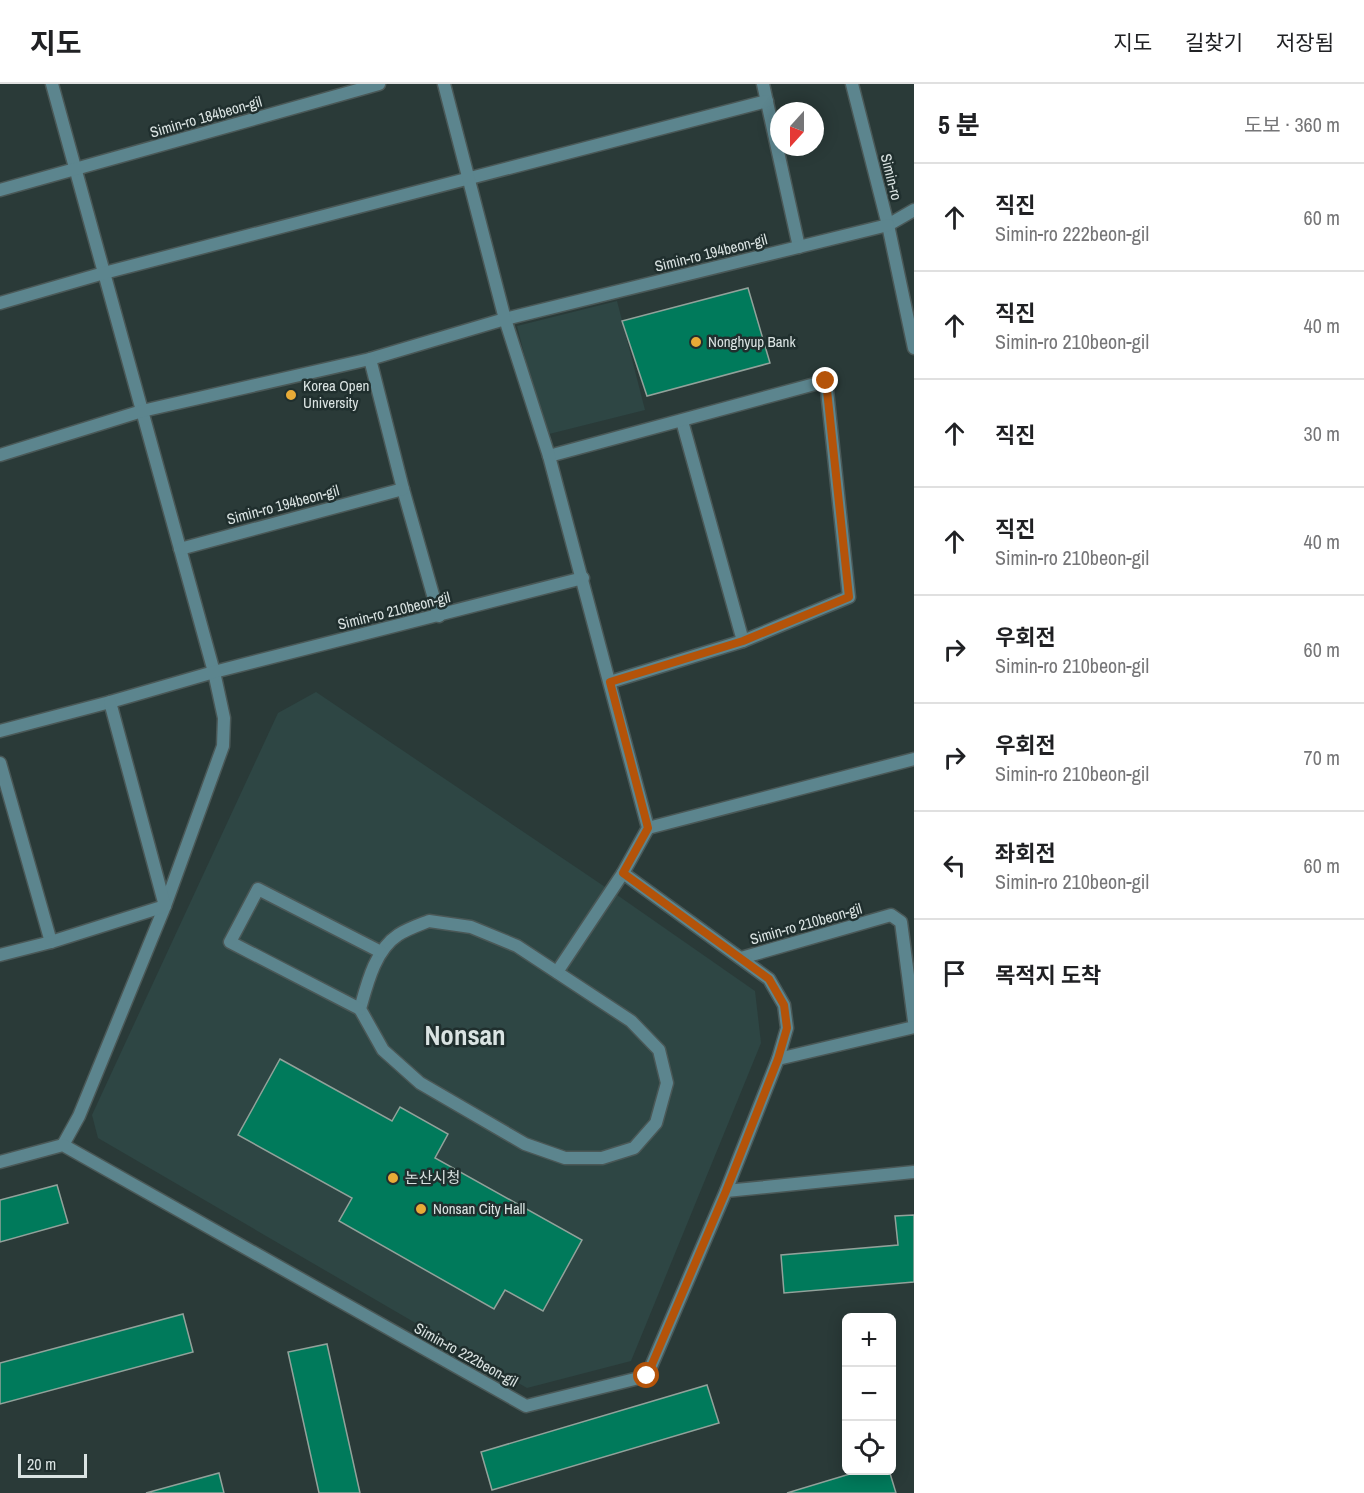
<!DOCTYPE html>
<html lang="ko">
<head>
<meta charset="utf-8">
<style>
	body { margin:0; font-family:"Archivo Narrow","Noto Sans KR",sans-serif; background:#f2f2f2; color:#202124 }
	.controls { position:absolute; right:18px; bottom:18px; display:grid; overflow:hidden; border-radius:9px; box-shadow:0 3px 15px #0003 }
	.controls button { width:54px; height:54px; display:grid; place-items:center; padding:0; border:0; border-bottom:2px solid #e0e0e0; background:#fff; color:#202124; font:30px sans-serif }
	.compass { position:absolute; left:770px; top:18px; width:54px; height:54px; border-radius:50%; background:#fff; box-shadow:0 3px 15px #0003; rotate:201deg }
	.scale { position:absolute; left:18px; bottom:15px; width:69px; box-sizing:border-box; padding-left:6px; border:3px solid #dae3e2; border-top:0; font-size:16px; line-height:21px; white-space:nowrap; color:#dae3e2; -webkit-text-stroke:4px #202f2e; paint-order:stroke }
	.stop { position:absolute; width:18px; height:18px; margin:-14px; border:4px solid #b45309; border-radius:50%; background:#fff }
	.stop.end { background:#b45309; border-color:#fff; box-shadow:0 2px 6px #0008 }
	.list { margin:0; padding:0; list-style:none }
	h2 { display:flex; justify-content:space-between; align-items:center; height:78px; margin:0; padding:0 24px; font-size:26px }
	h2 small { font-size:20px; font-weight:400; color:#757577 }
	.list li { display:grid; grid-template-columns:39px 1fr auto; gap:18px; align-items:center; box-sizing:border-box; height:108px; padding:0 24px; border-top:2px solid #e0e0e0 }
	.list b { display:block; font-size:22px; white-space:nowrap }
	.list p { margin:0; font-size:20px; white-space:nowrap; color:#757577 }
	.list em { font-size:20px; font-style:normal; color:#757577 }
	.icon { flex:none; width:33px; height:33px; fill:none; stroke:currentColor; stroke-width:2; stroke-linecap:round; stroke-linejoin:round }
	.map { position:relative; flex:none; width:914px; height:1409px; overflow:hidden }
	header { display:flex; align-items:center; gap:36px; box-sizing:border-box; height:84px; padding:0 30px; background:#fff; border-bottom:2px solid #e0e0e0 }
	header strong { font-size:28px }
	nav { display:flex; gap:33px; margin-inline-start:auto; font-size:21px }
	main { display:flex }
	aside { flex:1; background:#fff }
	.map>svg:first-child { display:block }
	.built { fill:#2e4644 }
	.building { fill:#007a5b; stroke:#92a29b; stroke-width:1.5 }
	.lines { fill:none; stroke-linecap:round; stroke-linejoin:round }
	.service-casing { stroke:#4a5857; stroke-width:15 }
	.minor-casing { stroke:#4a5857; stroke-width:15 }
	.service { stroke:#5c858e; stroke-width:12 }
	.minor { stroke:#5c858e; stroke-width:12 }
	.route { stroke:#b45309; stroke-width:8 }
	.poi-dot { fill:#e8ab37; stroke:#202f2e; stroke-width:2 }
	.labels { text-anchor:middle; stroke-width:5; stroke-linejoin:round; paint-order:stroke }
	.street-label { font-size:15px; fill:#dae3e2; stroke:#202f2e }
	.poi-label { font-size:15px; fill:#dae3e2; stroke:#202f2e; text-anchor:start }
	.town-label { font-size:27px; font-weight:bold; fill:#dae3e2; stroke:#202f2e }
</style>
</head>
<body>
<header>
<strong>지도</strong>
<nav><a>지도</a><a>길찾기</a><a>저장됨</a></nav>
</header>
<main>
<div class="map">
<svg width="914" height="1409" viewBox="0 0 914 1409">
	<rect width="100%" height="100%" fill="#2a3a38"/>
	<!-- built -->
	<g class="built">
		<polygon points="617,217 645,326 545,351 517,242"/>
		<polygon points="316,608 620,813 755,907 761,959 631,1277 527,1304 98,1054 92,1031 278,629"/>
	</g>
	<!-- building -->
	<g class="building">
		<polygon points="748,204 770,279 647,312 622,237"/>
		<polygon points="280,975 392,1037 400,1023 448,1050 435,1074 582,1156 543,1227 505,1206 494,1225 339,1137 352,1114 238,1051"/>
		<polygon points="57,1101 68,1139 0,1158 0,1116"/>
		<polygon points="914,1131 914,1198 784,1209 781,1171 898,1161 895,1132"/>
		<polygon points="183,1230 193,1268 0,1320 0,1279"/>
		<polygon points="327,1260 360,1409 319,1409 288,1268"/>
		<polygon points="707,1301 719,1339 492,1406 481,1368"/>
		<polygon points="863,1386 889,1386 896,1409 787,1409"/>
		<polygon points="219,1389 224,1409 146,1409"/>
	</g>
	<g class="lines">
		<!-- service casing -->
		<g class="service-casing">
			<g id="service">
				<polyline points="888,141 914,126"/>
				<path d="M 429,837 L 471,843 L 517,862 L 631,937 L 659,966 L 667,999 L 656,1039 L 634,1064 L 602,1074 L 565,1074 L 525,1060 L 420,999 L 383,966 L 360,925 C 367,900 375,866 398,851 C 407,845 419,841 429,837 Z"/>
				<polyline points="557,888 623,789"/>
				<polyline points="360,925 230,858 258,805 381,868"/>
			</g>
		</g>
		<!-- minor casing -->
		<g class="minor-casing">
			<g id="minor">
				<polyline points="52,0 214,588 224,634 223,662 165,822 79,1032 63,1061"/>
				<polyline points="763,0 799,163"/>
				<polyline points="852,0 888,141 914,264"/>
				<polyline points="0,106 379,0"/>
				<polyline points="0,219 104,189 767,17"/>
				<polyline points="682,337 743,557"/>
				<polyline points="0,371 142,327 370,275 505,235 888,141"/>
				<polyline points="549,372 826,297 849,513 743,557 610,598"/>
				<polyline points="403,405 439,532"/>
				<polyline points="180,465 403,405 370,275"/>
				<polyline points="0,647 110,618 214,588 583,494"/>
				<polyline points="0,679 51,858"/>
				<polyline points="648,744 914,675"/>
				<polyline points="0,871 51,858 165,822 110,618"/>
				<polyline points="741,874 891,831 901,838 914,937"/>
				<polyline points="778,975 914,943"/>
				<polyline points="0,1078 63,1061 526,1322 647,1292 726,1107 778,975 787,944 784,921 769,895 623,789 648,744 549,372 505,235 444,0"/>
				<polyline points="726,1107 914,1088"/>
			</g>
		</g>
		<!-- service -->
		<use href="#service" class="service"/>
		<!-- minor -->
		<use href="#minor" class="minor"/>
	</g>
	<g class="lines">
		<!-- route -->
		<polyline class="route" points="647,1292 726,1107 778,975 787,944 784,921 769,895 623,789 648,744 610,598 743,557 849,513 826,297"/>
	</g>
	<!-- markers -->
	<g class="poi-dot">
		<circle cx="696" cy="258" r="6"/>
		<circle cx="291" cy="311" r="6"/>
		<circle cx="393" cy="1094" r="6"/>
		<circle cx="421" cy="1125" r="6"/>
	</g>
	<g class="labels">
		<!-- street labels -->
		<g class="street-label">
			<text transform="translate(206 33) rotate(-16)" y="5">Simin-ro 184beon-gil</text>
			<text transform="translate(891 93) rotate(76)" y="5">Simin-ro</text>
			<text transform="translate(711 169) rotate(-14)" y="5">Simin-ro 194beon-gil</text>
			<text transform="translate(283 421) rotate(-15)" y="5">Simin-ro 194beon-gil</text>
			<text transform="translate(394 527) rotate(-14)" y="5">Simin-ro 210beon-gil</text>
			<text transform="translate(806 840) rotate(-16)" y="5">Simin-ro 210beon-gil</text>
			<text transform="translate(466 1271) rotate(29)" y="5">Simin-ro 222beon-gil</text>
		</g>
		<!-- poi labels -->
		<g class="poi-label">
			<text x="708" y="263">Nonghyup Bank</text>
			<text x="303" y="307">Korea Open<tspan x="303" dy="17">University</tspan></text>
			<text x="405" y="1099">논산시청</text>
			<text x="433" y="1130">Nonsan City Hall</text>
		</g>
		<!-- town labels -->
		<g class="town-label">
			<text x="465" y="961">Nonsan</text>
		</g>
	</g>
</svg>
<div class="controls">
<button>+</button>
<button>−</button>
<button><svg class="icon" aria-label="locate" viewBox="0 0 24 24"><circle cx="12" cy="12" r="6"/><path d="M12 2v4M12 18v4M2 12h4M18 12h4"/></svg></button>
</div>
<svg class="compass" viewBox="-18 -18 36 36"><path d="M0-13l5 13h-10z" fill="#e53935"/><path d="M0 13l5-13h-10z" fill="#757577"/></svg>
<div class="scale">20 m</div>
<div class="stop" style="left:647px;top:1292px"></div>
<div class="stop end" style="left:826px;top:297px"></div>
</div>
<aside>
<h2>5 분<small>도보 · 360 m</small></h2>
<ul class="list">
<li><svg class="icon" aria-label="ahead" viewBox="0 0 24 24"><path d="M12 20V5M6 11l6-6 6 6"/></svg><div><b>직진</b><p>Simin-ro 222beon-gil</p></div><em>60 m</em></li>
<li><svg class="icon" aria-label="ahead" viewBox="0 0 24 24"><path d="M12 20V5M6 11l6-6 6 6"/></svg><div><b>직진</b><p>Simin-ro 210beon-gil</p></div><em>40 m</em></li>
<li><svg class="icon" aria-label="ahead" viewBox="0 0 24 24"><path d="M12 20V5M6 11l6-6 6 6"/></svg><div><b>직진</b></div><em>30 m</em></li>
<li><svg class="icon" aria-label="ahead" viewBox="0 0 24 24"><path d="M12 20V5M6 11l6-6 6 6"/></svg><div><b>직진</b><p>Simin-ro 210beon-gil</p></div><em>40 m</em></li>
<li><svg class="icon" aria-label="right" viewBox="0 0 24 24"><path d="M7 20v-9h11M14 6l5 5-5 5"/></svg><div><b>우회전</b><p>Simin-ro 210beon-gil</p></div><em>60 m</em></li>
<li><svg class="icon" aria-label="right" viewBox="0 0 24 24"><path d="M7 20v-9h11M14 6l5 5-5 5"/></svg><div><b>우회전</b><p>Simin-ro 210beon-gil</p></div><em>70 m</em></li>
<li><svg class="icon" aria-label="left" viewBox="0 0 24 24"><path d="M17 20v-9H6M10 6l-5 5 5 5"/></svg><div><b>좌회전</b><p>Simin-ro 210beon-gil</p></div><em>60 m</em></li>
<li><svg class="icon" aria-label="arrive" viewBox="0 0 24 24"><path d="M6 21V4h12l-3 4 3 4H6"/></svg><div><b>목적지 도착</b></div></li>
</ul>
</aside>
</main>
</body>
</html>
